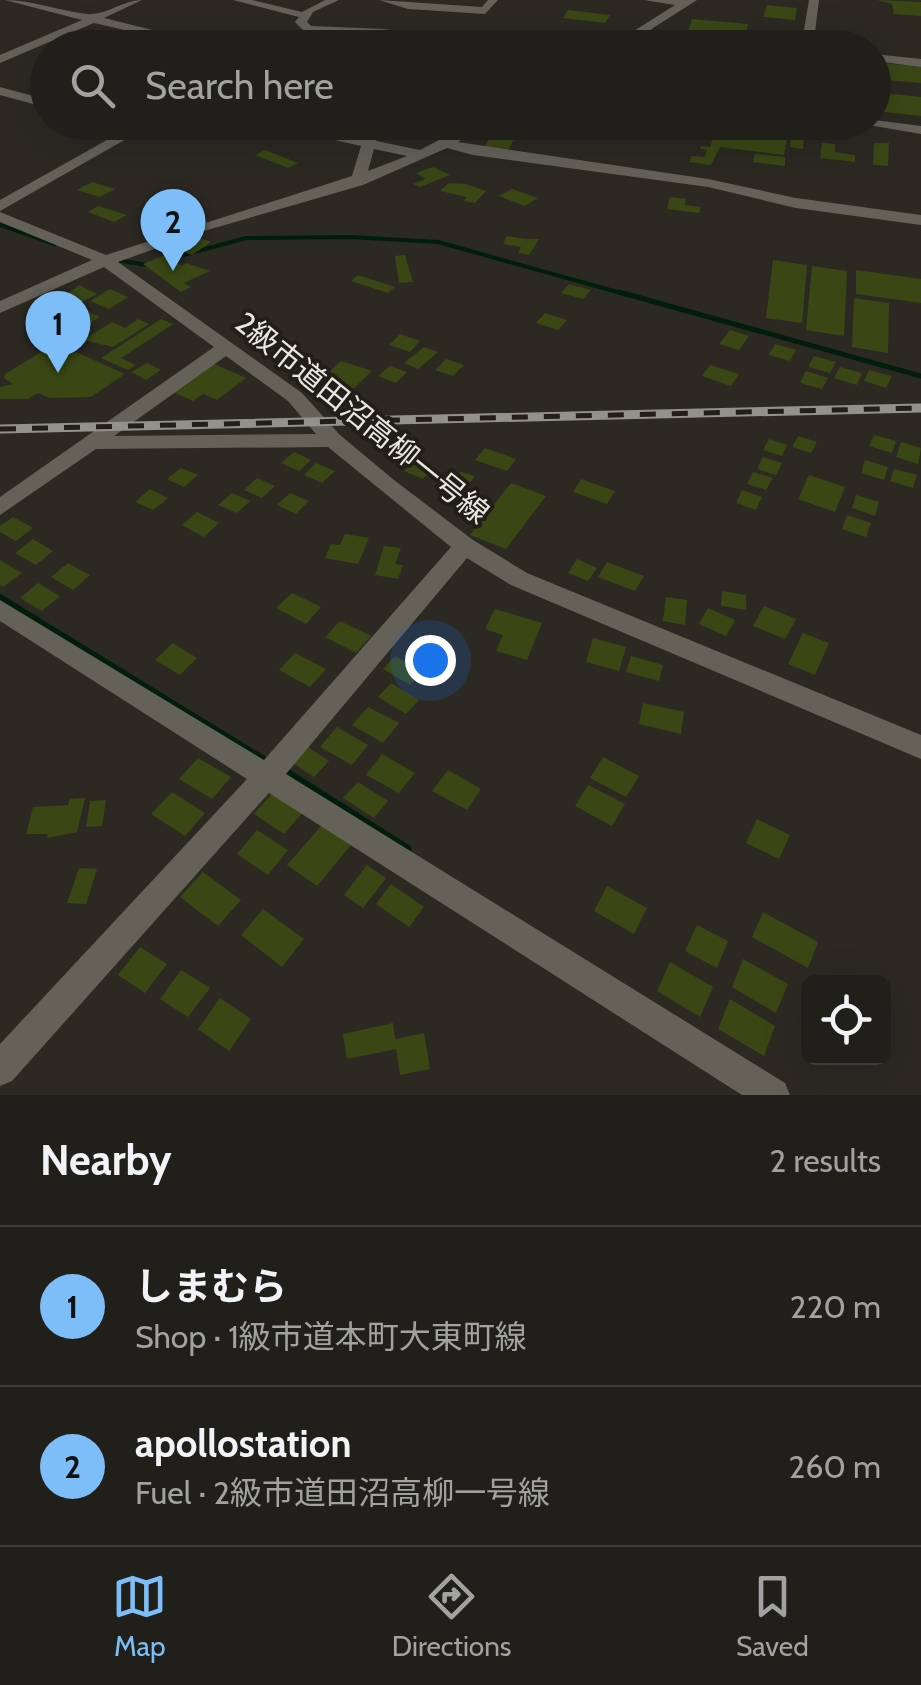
<!DOCTYPE html>
<html lang="en">
<head>
<meta charset="utf-8">
<style>
	body { margin:0; font-family:Cabin,"Noto Sans JP",sans-serif; background:#2d2c27; color:#f1f3f6 }
	.controls { position:absolute; right:30px; bottom:30px; display:grid; overflow:hidden; border-radius:15px; box-shadow:0 10px 40px #0002 }
	.controls button { width:90px; height:90px; display:grid; place-items:center; padding:0; border:0; border-bottom:2px solid #3d3d39; background:#201f1a; color:#f1f3f6; font:50px sans-serif }
	.you { position:absolute; left:430px; top:660px; width:35px; height:35px; margin:-25px; border:8px solid #fff; border-radius:50%; background:#1a73e8; box-shadow:0 0 0 15px #1a73e833 }
	.badge { display:grid; place-items:center; width:65px; height:65px; border-radius:50%; background:#7dbef9; color:#111; font-size:32px; font-weight:700 }
	.pin { position:absolute; translate:-50% -82px; filter:drop-shadow(0 2px 5px #0008) }
	.pin::after { content:''; position:absolute; top:52px; width:35px; height:30px; background:inherit; clip-path:polygon(0 0,100% 0,50% 100%) }
	.list { margin:0; padding:0; list-style:none }
	h2 { display:flex; justify-content:space-between; align-items:center; height:130px; margin:0; padding:0 40px; font-size:42px }
	h2 small { font-size:32px; font-weight:400; color:#a2a2a2 }
	.list li { display:grid; grid-template-columns:65px 1fr auto; gap:30px; align-items:center; box-sizing:border-box; height:160px; padding:0 40px; border-top:2px solid #3d3d39 }
	.list b { display:block; font-size:38px; white-space:nowrap }
	.list p { margin:0; font-size:32px; white-space:nowrap; color:#a2a2a2 }
	.list em { font-size:32px; font-style:normal; color:#a2a2a2 }
	.icon { flex:none; width:55px; height:55px; fill:none; stroke:currentColor; stroke-width:2; stroke-linecap:round; stroke-linejoin:round }
	.map { position:relative; flex:none; width:921px; height:1095px; overflow:hidden }
	.search { position:absolute; background:#201f1a; box-shadow:0 10px 40px #0002; left:30px; right:30px; top:30px; height:110px; display:flex; align-items:center; gap:25px; box-sizing:border-box; padding:0 35px; border-radius:55px; color:#a2a2a2; font-size:38px }
	.sheet { height:450px; background:#201f1a }
	nav { display:flex; justify-content:space-around; align-items:center; box-sizing:border-box; height:140px; border-top:2px solid #3d3d39; background:#201f1a; font-size:28px; color:#a2a2a2 }
	nav a { display:grid; justify-items:center; gap:5px }
	nav .on { color:#7dbef9 }
	.map>svg:first-child { display:block }
	.lines { fill:none; stroke-linecap:round; stroke-linejoin:round }
	.stream-far3 { stroke:#011d0b; stroke-width:4 }
	.stream-far2 { stroke:#011d0b; stroke-width:5 }
	.stream-far1 { stroke:#011d0b; stroke-width:6 }
	.stream { stroke:#011d0b; stroke-width:9 }
	.building { fill:#3a4715 }
	.minor { fill:#646159; fill-rule:evenodd }
	.rail-casing { stroke:#93918c; stroke-width:9 }
	.rail { stroke:#221f19; stroke-width:5; stroke-dasharray:16; stroke-linecap:butt }
	.labels { text-anchor:middle; stroke-width:8; stroke-linejoin:round; paint-order:stroke }
	.street-label { font-size:30px; fill:#e9e7e3; stroke:#221f19 }
</style>
</head>
<body>
<div class="map">
<svg width="921" height="1095" viewBox="0 0 921 1095">
	<rect width="100%" height="100%" fill="#2b2922"/>
	<g class="lines">
		<!-- stream-far3 -->
		<g class="stream-far3">
			<polyline points="0,225 55,244"/>
			<polyline points="116,260 148,265"/>
			<polyline points="165,260 246,238 351,237 438,242 628,295"/>
		</g>
		<!-- stream-far2 -->
		<polyline class="stream-far2" points="619,292 921,376"/>
		<!-- stream-far1 -->
		<polyline class="stream-far1" points="0,597 272,764"/>
		<!-- stream -->
		<g class="stream">
			<polyline points="268,762 272,764"/>
			<polyline points="282,770 407,849"/>
		</g>
	</g>
	<!-- building -->
	<g class="building">
		<polygon points="877,0 921,2 921,16 894,14 892,4"/>
		<polygon points="767,5 797,8 795,20 763,17"/>
		<polygon points="568,10 610,15 605,23 563,18"/>
		<polygon points="692,19 748,24 745,37 688,32"/>
		<polygon points="874,62 921,67 921,83 874,79"/>
		<polygon points="874,92 921,97 921,116 874,111"/>
		<polygon points="763,122 789,128 784,155 720,147 711,165 689,162 692,156 705,157 707,150 700,149 701,146 710,147 718,123"/>
		<polygon points="793,124 805,126 803,149 790,147"/>
		<polygon points="492,134 515,137 507,152 483,149"/>
		<polygon points="822,143 835,144 835,152 855,155 855,162 820,158"/>
		<polygon points="874,143 889,143 888,166 873,165"/>
		<polygon points="265,150 298,163 288,168 255,155"/>
		<polygon points="755,154 785,157 785,166 753,162"/>
		<polygon points="433,167 450,175 420,187 413,184 426,179 416,173"/>
		<polygon points="92,182 115,189 100,197 77,190"/>
		<polygon points="449,183 466,184 486,191 475,203 464,201 467,197 440,191"/>
		<polygon points="512,189 538,198 525,206 499,196"/>
		<polygon points="670,197 686,199 685,205 701,207 699,213 667,209"/>
		<polygon points="98,206 127,215 114,222 88,212"/>
		<polygon points="507,236 527,239 539,239 529,255 518,253 521,247 503,244"/>
		<polygon points="198,237 211,242 192,255 178,250"/>
		<polygon points="167,254 182,266 186,263 210,271 184,283 191,287 181,292 143,264"/>
		<polygon points="405,255 413,282 399,283 395,256"/>
		<polygon points="773,260 807,265 802,323 766,318"/>
		<polygon points="812,266 847,271 844,336 806,330"/>
		<polygon points="856,270 921,279 921,303 856,294"/>
		<polygon points="358,275 395,287 388,293 351,281"/>
		<polygon points="569,284 591,290 583,299 561,293"/>
		<polygon points="79,285 97,294 78,304 62,298"/>
		<polygon points="110,289 128,297 109,309 90,301"/>
		<polygon points="854,298 889,303 888,353 852,347"/>
		<polygon points="55,301 68,307 49,318 36,311"/>
		<polygon points="79,307 100,317 79,330 57,320"/>
		<polygon points="545,313 567,320 558,330 536,323"/>
		<polygon points="138,319 149,324 113,347 83,340 112,322 125,328"/>
		<polygon points="161,319 173,324 121,358 136,365 128,370 101,358"/>
		<polygon points="730,330 749,336 739,350 719,344"/>
		<polygon points="400,334 420,341 410,352 389,345"/>
		<polygon points="56,343 125,374 91,397 49,398 38,393 28,399 0,399 0,387 13,384 4,378 5,374"/>
		<polygon points="775,344 796,350 790,361 769,355"/>
		<polygon points="424,347 438,352 418,369 404,363"/>
		<polygon points="814,356 836,362 830,373 808,367"/>
		<polygon points="446,359 464,365 453,376 435,370"/>
		<polygon points="341,361 372,371 347,395 316,384"/>
		<polygon points="147,363 161,370 146,380 131,372"/>
		<polygon points="212,363 246,378 217,400 203,394 193,401 173,392"/>
		<polygon points="710,365 739,374 731,386 702,376"/>
		<polygon points="390,366 407,372 396,383 378,376"/>
		<polygon points="840,367 862,373 857,385 834,378"/>
		<polygon points="869,370 892,376 886,388 864,381"/>
		<polygon points="806,371 828,378 822,389 800,383"/>
		<polygon points="874,435 896,441 892,453 869,446"/>
		<polygon points="798,436 817,442 811,453 792,447"/>
		<polygon points="769,439 787,445 782,456 763,450"/>
		<polygon points="901,442 921,448 918,464 896,457"/>
		<polygon points="485,448 516,459 507,471 475,460"/>
		<polygon points="294,452 311,460 299,471 281,463"/>
		<polygon points="763,457 782,463 776,475 757,469"/>
		<polygon points="415,460 434,468 423,479 404,471"/>
		<polygon points="865,460 888,467 884,480 861,473"/>
		<polygon points="316,463 335,471 322,483 304,475"/>
		<polygon points="181,468 198,475 184,487 167,479"/>
		<polygon points="894,469 917,475 913,488 890,481"/>
		<polygon points="461,472 475,476 460,495 446,490"/>
		<polygon points="753,472 773,478 766,490 747,484"/>
		<polygon points="809,475 845,487 835,512 798,499"/>
		<polygon points="257,478 275,486 262,498 244,490"/>
		<polygon points="581,479 615,491 607,504 573,492"/>
		<polygon points="511,483 546,496 506,549 470,535"/>
		<polygon points="468,487 482,492 467,511 453,506"/>
		<polygon points="150,489 168,498 153,510 135,502"/>
		<polygon points="742,490 762,497 756,510 736,503"/>
		<polygon points="232,493 250,501 237,513 218,505"/>
		<polygon points="290,493 309,501 296,514 277,505"/>
		<polygon points="856,495 879,502 875,516 852,508"/>
		<polygon points="197,512 219,523 204,537 182,525"/>
		<polygon points="847,515 871,523 866,537 842,529"/>
		<polygon points="13,517 33,528 16,541 0,532 0,526"/>
		<polygon points="345,534 369,538 358,564 325,558 331,544 340,545"/>
		<polygon points="33,539 53,551 36,565 15,553"/>
		<polygon points="384,546 401,548 395,564 403,565 398,579 375,575"/>
		<polygon points="577,559 597,568 588,581 568,573"/>
		<polygon points="0,560 22,573 3,587 0,585"/>
		<polygon points="607,562 644,576 635,591 598,577"/>
		<polygon points="68,563 90,575 73,590 51,577"/>
		<polygon points="38,583 60,596 42,611 20,598"/>
		<polygon points="722,591 746,595 746,610 721,606"/>
		<polygon points="292,593 321,607 306,624 276,608"/>
		<polygon points="666,597 687,600 685,625 663,621"/>
		<polygon points="764,606 796,619 785,639 753,626"/>
		<polygon points="708,608 735,620 726,636 699,624"/>
		<polygon points="495,609 542,623 527,660 496,651 503,635 485,629"/>
		<polygon points="340,621 371,636 356,653 325,637"/>
		<polygon points="803,633 829,643 815,675 788,664"/>
		<polygon points="593,638 626,647 619,671 586,662"/>
		<polygon points="173,643 197,658 180,675 155,660"/>
		<polygon points="295,653 326,669 310,687 279,670"/>
		<polygon points="395,656 423,672 410,685 383,669"/>
		<polygon points="631,656 663,665 659,681 626,672"/>
		<polygon points="391,683 419,700 406,714 378,697"/>
		<polygon points="643,703 684,712 681,734 639,724"/>
		<polygon points="368,707 399,723 383,743 352,725"/>
		<polygon points="337,727 368,745 352,765 320,747"/>
		<polygon points="306,746 329,761 314,777 291,762"/>
		<polygon points="382,754 415,773 399,793 366,775"/>
		<polygon points="603,757 639,776 626,797 590,778"/>
		<polygon points="198,758 231,777 212,799 179,779"/>
		<polygon points="448,770 481,789 467,810 432,791"/>
		<polygon points="358,782 388,801 374,818 343,798"/>
		<polygon points="588,785 625,804 612,826 575,806"/>
		<polygon points="172,792 205,813 185,836 151,814"/>
		<polygon points="273,792 304,811 284,834 254,814"/>
		<polygon points="85,798 77,832 47,838 48,834 26,834 33,807 68,805 70,799"/>
		<polygon points="106,800 102,826 86,827 90,801"/>
		<polygon points="757,819 790,835 779,859 746,843"/>
		<polygon points="322,825 351,845 317,886 287,865"/>
		<polygon points="257,830 288,850 268,875 237,854"/>
		<polygon points="367,865 386,878 363,908 344,895"/>
		<polygon points="79,868 97,869 86,904 67,903"/>
		<polygon points="203,872 241,900 218,926 180,897"/>
		<polygon points="391,884 424,907 409,927 376,904"/>
		<polygon points="607,886 647,908 634,934 594,911"/>
		<polygon points="263,909 304,939 282,967 241,935"/>
		<polygon points="763,912 818,942 808,968 752,937"/>
		<polygon points="697,925 728,941 717,968 685,951"/>
		<polygon points="140,947 167,964 145,993 118,975"/>
		<polygon points="743,959 788,984 776,1013 732,987"/>
		<polygon points="670,962 713,987 700,1017 657,991"/>
		<polygon points="181,970 210,988 188,1017 160,999"/>
		<polygon points="220,998 251,1019 229,1051 198,1029"/>
		<polygon points="730,999 775,1026 764,1056 718,1029"/>
		<polygon points="393,1023 395,1039 424,1033 430,1069 400,1075 396,1049 347,1059 343,1034"/>
	</g>
	<g class="lines">
		<!-- minor -->
		<g class="minor">
			<path d="M 5,0 C 33,0 59,11 87,14 C 105,16 123,0 142,0 L 104,18 L 225,48 L 203,48 L 94,23 L 0,63 L 0,55 L 82,20 Z"/>
			<polygon points="233,0 252,0 302,12 325,0 339,0 313,12 307,22 311,26 383,29 545,48 501,48 318,33 332,48 320,48 313,40 300,48 286,48 307,34 295,22 299,17"/>
			<polygon points="379,0 482,7 488,0 498,0 485,14 408,9"/>
			<polygon points="644,0 697,0 650,30 778,48 740,48 641,36 621,48 607,48 675,5"/>
			<polygon points="809,0 819,0 813,48 801,48"/>
			<polygon points="874,54 921,59 921,67 874,61"/>
			<polygon points="0,87 48,100 48,108 0,95"/>
			<polygon points="874,120 921,126 921,134 851,122"/>
			<polygon points="139,122 156,122 0,211 0,200"/>
			<path d="M 256,122 L 284,122 L 364,138 L 368,122 L 381,122 L 376,141 L 420,150 L 473,122 L 490,122 L 458,142 L 708,179 L 796,198 L 921,215 L 921,225 L 796,208 L 708,187 L 473,155 L 447,148 L 363,185 L 204,231 L 118,262 L 302,393 L 340,435 L 394,480 L 473,540 L 527,573 L 921,735 L 921,759 L 511,585 L 467,558 L 286,774 L 785,1083 L 790,1095 L 742,1095 L 269,793 L 12,1081 L 0,1086 L 0,1044 L 247,779 L 0,621 L 0,600 L 264,760 L 451,547 L 328,447 L 96,449 L 0,515 L 0,497 L 214,347 L 104,267 L 0,313 L 0,301 L 92,260 L 0,222 L 0,212 L 106,255 L 352,176 L 361,146 ZM 374,149 L 407,156 L 368,171 ZM 226,356 L 288,401 L 316,434 L 114,436 Z"/>
		</g>
		<!-- rail casing -->
		<g class="rail-casing">
			<polyline id="rail" points="0,429 921,408"/>
		</g>
		<!-- rail -->
		<use href="#rail" class="rail"/>
	</g>
	<g class="labels">
		<!-- street labels -->
		<g class="street-label">
			<text transform="translate(362 418) rotate(39)" y="10">2級市道田沼高柳一号線</text>
		</g>
	</g>
</svg>
<div class="controls">
<button><svg class="icon" aria-label="locate" viewBox="0 0 24 24"><circle cx="12" cy="12" r="6"/><path d="M12 2v4M12 18v4M2 12h4M18 12h4"/></svg></button>
</div>
<div class="you"></div>
<div class="pin badge" style="left:58px;top:373px">1</div>
<div class="pin badge" style="left:173px;top:271px">2</div>
<div class="search"><svg class="icon" aria-label="search" viewBox="0 0 24 24"><circle cx="10" cy="10" r="6"/><path d="M15 15l6 6"/></svg>Search here</div>
</div>
<section class="sheet">
<h2>Nearby<small>2 results</small></h2>
<ul class="list">
<li><span class="badge">1</span><div><b>しまむら</b><p>Shop · 1級市道本町大東町線</p></div><em>220 m</em></li>
<li><span class="badge">2</span><div><b>apollostation</b><p>Fuel · 2級市道田沼高柳一号線</p></div><em>260 m</em></li>
</ul>
</section>
<nav>
<a class="on"><svg class="icon" aria-label="map" viewBox="0 0 24 24"><path d="M3 6l6-2 6 2 6-2v14l-6 2-6-2-6 2zM9 4v14M15 6v14"/></svg>Map</a>
<a><svg class="icon" aria-label="directions" viewBox="0 0 24 24"><path d="M12 3l9 9-9 9-9-9zM9 14v-3h6M13 9l2 2-2 2"/></svg>Directions</a>
<a><svg class="icon" aria-label="saved" viewBox="0 0 24 24"><path d="M7 4h10v16l-5-4-5 4z"/></svg>Saved</a>
</nav>
</body>
</html>
